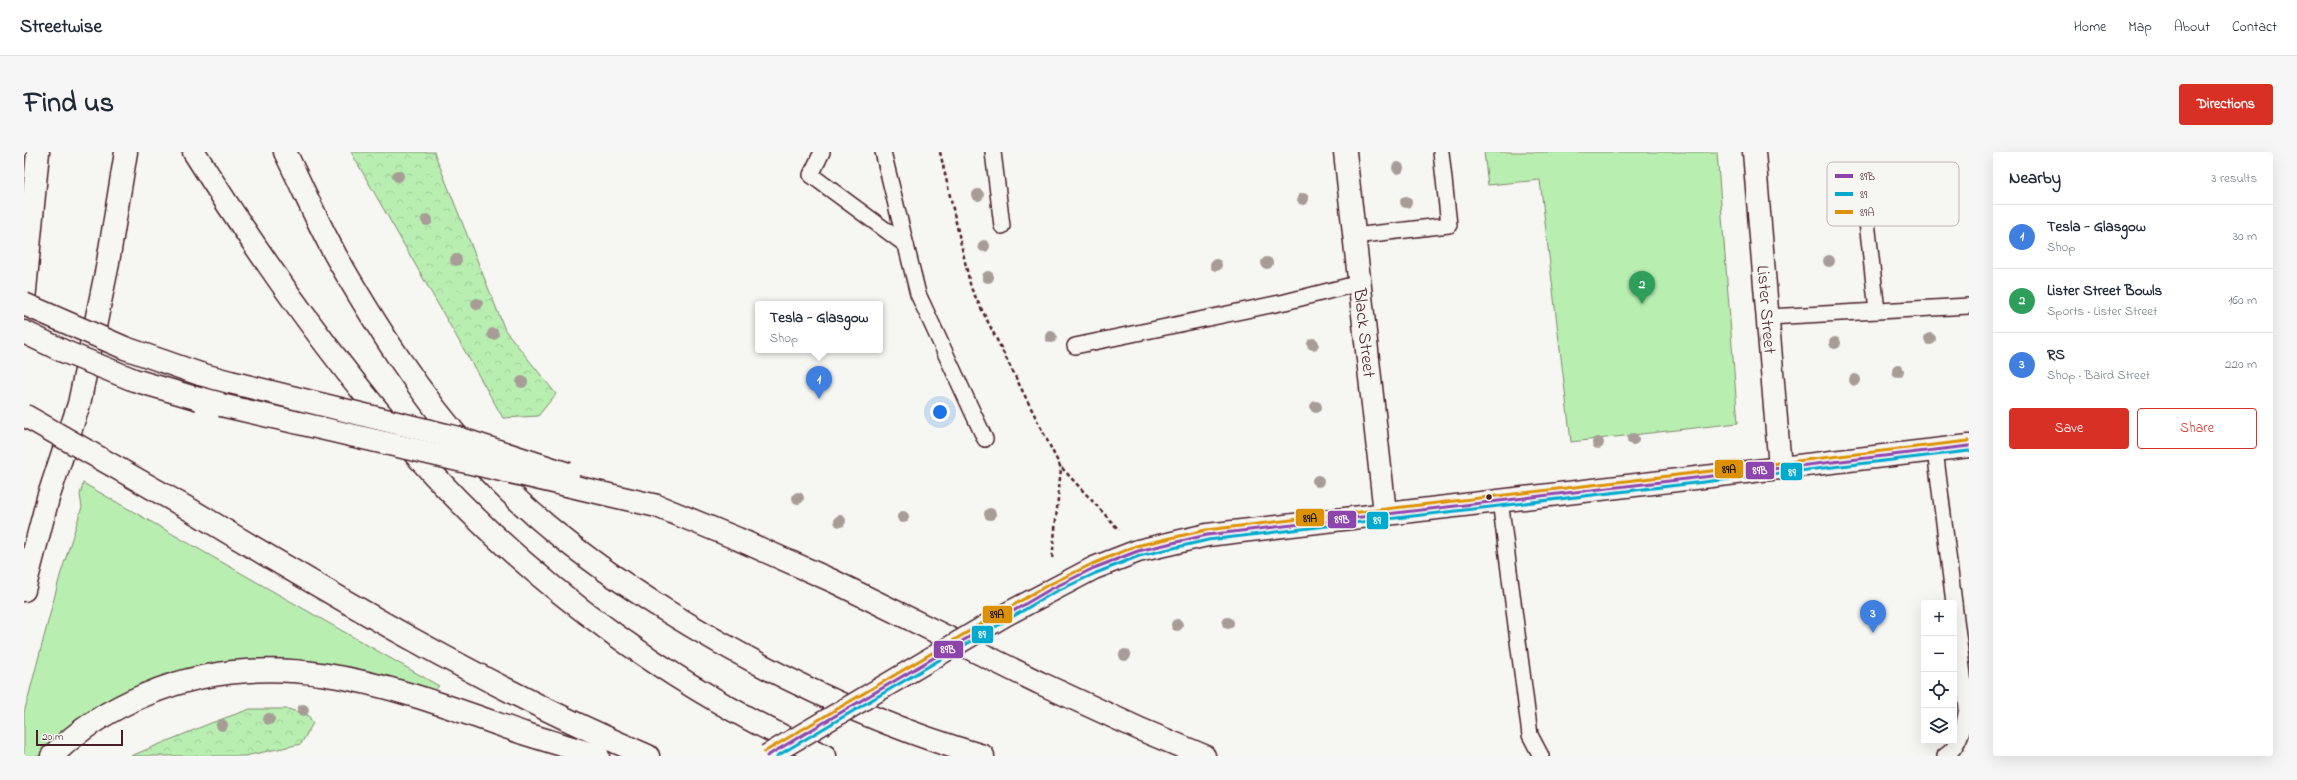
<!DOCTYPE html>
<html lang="en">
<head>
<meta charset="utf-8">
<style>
	body { margin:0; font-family:"Indie Flower",sans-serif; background:#f6f6f7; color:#1f2937 }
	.controls { position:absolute; right:12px; bottom:12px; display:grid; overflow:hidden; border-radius:4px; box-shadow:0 4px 16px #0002 }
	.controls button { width:36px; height:36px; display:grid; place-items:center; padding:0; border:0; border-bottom:1px solid #e0e1e3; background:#fff; color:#1f2937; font:20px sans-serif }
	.scale { position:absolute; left:12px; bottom:10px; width:87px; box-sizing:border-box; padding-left:4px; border:2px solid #4a1f2b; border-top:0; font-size:11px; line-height:14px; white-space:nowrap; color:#4a1f2b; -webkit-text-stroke:3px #f6f6f2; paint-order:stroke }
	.you { position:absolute; left:916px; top:260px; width:14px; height:14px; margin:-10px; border:3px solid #fff; border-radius:50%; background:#1a73e8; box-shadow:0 0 0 6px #1a73e833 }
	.badge { display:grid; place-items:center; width:26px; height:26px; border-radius:50%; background:#d93025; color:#fff; font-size:13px; font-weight:700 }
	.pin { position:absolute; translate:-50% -33px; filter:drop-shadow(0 1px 2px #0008) }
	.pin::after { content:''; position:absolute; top:21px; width:14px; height:12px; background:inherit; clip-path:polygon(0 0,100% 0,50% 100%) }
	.popup { position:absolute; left:731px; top:149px; width:128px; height:52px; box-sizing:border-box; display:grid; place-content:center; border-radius:4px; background:#fff; filter:drop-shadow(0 1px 3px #0005); font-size:13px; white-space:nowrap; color:#747a83 }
	.popup b { font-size:15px; color:#1f2937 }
	.popup::after { content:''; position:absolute; left:50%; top:100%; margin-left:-8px; border:8px solid transparent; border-top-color:#fff }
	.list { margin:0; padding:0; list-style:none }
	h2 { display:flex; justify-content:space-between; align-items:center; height:52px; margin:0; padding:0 16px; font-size:17px }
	h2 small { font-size:13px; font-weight:400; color:#747a83 }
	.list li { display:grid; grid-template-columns:26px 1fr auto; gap:12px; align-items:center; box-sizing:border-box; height:64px; padding:0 16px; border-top:1px solid #e0e1e3 }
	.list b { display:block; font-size:15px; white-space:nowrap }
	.list p { margin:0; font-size:13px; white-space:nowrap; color:#747a83 }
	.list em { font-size:13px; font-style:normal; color:#747a83 }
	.actions { display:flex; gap:8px; padding:12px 16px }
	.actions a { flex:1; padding:9px 0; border:1px solid #d93025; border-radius:4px; text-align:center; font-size:14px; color:#d93025 }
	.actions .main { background:#d93025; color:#fff }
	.icon { flex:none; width:22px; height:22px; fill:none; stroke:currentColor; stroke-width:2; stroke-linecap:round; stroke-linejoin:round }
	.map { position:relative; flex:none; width:1945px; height:604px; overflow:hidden; border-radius:4px }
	header { display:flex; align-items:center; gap:24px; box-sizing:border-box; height:56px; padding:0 20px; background:#fff; border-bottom:1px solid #e0e1e3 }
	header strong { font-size:19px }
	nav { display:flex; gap:22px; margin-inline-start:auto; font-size:14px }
	.intro { display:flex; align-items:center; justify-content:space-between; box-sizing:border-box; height:96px; padding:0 24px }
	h1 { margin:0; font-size:28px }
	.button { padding:10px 18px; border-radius:4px; background:#d93025; color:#fff; font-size:14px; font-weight:700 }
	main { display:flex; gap:24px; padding:0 24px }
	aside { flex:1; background:#fff; border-radius:4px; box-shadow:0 4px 16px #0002 }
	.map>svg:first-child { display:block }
	.green { fill:#b8efb1; stroke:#81876e }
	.forest { fill:url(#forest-crowns); stroke:#81876e }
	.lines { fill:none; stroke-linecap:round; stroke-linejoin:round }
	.service-casing { stroke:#4a1f2b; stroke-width:18 }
	.minor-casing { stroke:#4a1f2b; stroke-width:25 }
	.primary-casing { stroke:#4a1f2b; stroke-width:25 }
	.motorway-casing { stroke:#4a1f2b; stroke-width:25 }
	.path { stroke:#4a1f2b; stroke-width:2.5; stroke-dasharray:4 3; stroke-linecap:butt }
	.service { stroke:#f6f6f2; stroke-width:15 }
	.minor { stroke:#f6f6f2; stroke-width:22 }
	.primary { stroke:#f6f6f2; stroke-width:22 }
	.motorway { stroke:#f6f6f2; stroke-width:22 }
	.primary-bridge-casing { stroke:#4a1f2b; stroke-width:25; stroke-linecap:butt }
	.motorway-bridge-casing { stroke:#4a1f2b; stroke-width:25; stroke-linecap:butt }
	.primary-bridge { stroke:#f6f6f2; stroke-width:22 }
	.motorway-bridge { stroke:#f6f6f2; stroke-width:22 }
	.bus-1-casing { stroke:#f6f6f2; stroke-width:6 }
	.bus-2-casing { stroke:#f6f6f2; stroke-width:6 }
	.bus-3-casing { stroke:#f6f6f2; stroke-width:6 }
	.bus-1 { stroke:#8e44ad; stroke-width:3 }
	.bus-2 { stroke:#00a9ce; stroke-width:3 }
	.bus-3 { stroke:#dd9206; stroke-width:3 }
	.tree { fill:#a79c97 }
	.bus-dot { fill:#4a1f2b; stroke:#f6f6f2; stroke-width:1.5 }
	.labels { text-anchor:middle; stroke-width:3.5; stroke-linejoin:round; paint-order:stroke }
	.street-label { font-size:18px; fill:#4a1f2b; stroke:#f6f6f2 }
	.key { fill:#f6f6f2; stroke:#c2b6b6; stroke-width:1 }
	.key-label { font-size:11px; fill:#4a1f2b }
	.line-badge { stroke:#f6f6f2; stroke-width:1.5 }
	.badge-label { font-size:11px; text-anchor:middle; font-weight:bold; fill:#fff }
	.pale-badge-label { font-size:11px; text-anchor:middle; font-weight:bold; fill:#111 }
</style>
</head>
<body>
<header>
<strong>Streetwise</strong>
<nav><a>Home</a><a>Map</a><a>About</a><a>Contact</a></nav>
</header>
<div class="intro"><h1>Find us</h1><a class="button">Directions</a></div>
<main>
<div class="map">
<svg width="1945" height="604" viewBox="0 0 1945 604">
	<defs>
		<pattern id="forest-crowns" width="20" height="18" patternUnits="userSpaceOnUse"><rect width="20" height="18" fill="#b8efb1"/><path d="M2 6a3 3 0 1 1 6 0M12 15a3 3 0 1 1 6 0" fill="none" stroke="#a0cc98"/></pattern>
	</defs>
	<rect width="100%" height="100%" fill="#f6f6f2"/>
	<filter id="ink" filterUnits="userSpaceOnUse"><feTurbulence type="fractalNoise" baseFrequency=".025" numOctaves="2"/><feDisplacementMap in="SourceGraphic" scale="8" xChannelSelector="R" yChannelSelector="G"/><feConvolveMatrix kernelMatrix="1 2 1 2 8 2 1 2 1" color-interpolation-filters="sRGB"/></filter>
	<g filter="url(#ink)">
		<!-- green -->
		<g class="green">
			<polygon points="1460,0 1693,0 1714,271 1547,290 1516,28 1464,33"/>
			<polygon points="59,331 415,534 410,539 356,522 313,513 266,507 239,507 174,514 147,522 92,544 17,604 0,604 0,561 36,424 58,355 56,343"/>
		</g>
		<!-- forest -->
		<g class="forest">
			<polygon points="327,0 410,0 481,178 532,242 514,264 479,266"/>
			<polygon points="226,557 264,557 284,563 289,571 277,592 221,604 107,604 187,571"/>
		</g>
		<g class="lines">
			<!-- service casing -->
			<g class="service-casing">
				<g id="service">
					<polyline points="798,0 787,23 882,93"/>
					<polyline points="859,0 894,142 961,287"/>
					<polyline points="969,0 978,74"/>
					<polyline points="1841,52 1853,159"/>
					<polyline points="1330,84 1425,73 1417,0"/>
					<polyline points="1743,165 1945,154"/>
					<polyline points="1051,194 1261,150 1336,131"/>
					<polyline points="1911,298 1930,451"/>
					<polyline points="1476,348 1506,583 1517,604"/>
					<path d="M 1921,604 C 1936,595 1941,570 1943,555 L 1930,452"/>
				</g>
			</g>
			<!-- minor casing -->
			<g class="minor-casing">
				<g id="minor">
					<path id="s1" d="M 1321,0 L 1361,361"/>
					<path id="s2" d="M 1730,0 L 1756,316"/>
				</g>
			</g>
			<!-- primary casing -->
			<g class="primary-casing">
				<g id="primary">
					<polyline points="0,149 14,0"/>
					<polyline points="0,438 24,346 55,252 83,116 102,0"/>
					<polyline points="981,463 1070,416 1114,399 1183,383 1945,294"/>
				</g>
			</g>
			<!-- motorway casing -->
			<g class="motorway-casing">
				<g id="motorway">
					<path d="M 170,0 C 241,113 319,224 409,322 C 516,438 656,540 801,604"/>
					<path d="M 261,0 C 278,34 293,70 312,104 C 351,172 395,242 448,301 C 503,364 571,414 641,458 C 741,520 846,571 959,604"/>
					<polyline points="0,180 39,199"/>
					<polyline points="176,222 206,230"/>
					<polyline points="633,354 714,387 809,429 1016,531 1118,578 1180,604"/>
					<path d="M 165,357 C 314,446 464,536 624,604"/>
					<path d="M 28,604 C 54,578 87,557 121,543 C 252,487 374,537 499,581 C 524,589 549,596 574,604"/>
				</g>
			</g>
			<!-- path -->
			<g class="path">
				<polyline points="916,0 947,136 1037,316 1028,408"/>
				<polyline points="1038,316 1095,378"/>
			</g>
			<!-- service -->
			<use href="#service" class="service"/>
			<!-- minor -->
			<use href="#minor" class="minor"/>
			<!-- primary -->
			<use href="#primary" class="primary"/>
			<!-- motorway -->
			<use href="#motorway" class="motorway"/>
			<!-- primary-bridge casing -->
			<g class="primary-bridge-casing">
				<polyline id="primary-bridge" points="743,604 981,463"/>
			</g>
			<!-- motorway-bridge casing -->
			<g class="motorway-bridge-casing">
				<g id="motorway-bridge">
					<polyline points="0,152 101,196 176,222"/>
					<polyline points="39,199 110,228 175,247"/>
					<polyline points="206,230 434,286 544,322"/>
					<polyline points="197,253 633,354"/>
					<polyline points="0,263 165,357"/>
				</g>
			</g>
			<!-- primary-bridge -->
			<use href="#primary-bridge" class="primary-bridge"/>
			<!-- motorway-bridge -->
			<use href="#motorway-bridge" class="motorway-bridge"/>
			<!-- bus-1 casing -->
			<g class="bus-1-casing">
				<polyline id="bus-1" points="743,604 1025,438 1070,416 1114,399 1183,383 1945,294"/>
			</g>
			<!-- bus-2 casing -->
			<g class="bus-2-casing">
				<polyline id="bus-2" points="753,604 1027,442 1072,421 1115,404 1184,388 1945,299"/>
			</g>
			<!-- bus-3 casing -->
			<g class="bus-3-casing">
				<polyline id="bus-3" points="740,600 1022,434 1068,412 1112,394 1182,378 1944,289"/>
			</g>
			<!-- bus-1 -->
			<use href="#bus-1" class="bus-1"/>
			<!-- bus-2 -->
			<use href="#bus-2" class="bus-2"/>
			<!-- bus-3 -->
			<use href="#bus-3" class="bus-3"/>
		</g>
		<!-- trees -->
		<g class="tree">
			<circle cx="1374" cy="16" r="6"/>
			<circle cx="374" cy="24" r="6"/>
			<circle cx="954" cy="43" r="6"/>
			<circle cx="1279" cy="47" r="6"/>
			<circle cx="1382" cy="50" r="6"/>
			<circle cx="403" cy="68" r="6"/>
			<circle cx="960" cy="94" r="6"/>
			<circle cx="432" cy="108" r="6"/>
			<circle cx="1805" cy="109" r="6"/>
			<circle cx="1243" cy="111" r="6"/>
			<circle cx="1192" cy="113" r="6"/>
			<circle cx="964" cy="125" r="6"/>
			<circle cx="453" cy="152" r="6"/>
			<circle cx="469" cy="182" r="6"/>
			<circle cx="1027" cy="185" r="6"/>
			<circle cx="1906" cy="187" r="6"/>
			<circle cx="1811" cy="191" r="6"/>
			<circle cx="1289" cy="192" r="6"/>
			<circle cx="1874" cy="219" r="6"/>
			<circle cx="1831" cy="228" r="6"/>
			<circle cx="498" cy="230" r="6"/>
			<circle cx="1292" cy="255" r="6"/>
			<circle cx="1609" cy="287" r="6"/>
			<circle cx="1574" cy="291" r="6"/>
			<circle cx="1294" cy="329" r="6"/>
			<circle cx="774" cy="346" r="6"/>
			<circle cx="966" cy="362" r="6"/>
			<circle cx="879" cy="365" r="6"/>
			<circle cx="816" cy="369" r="6"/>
			<circle cx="1204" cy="471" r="6"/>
			<circle cx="1153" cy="473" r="6"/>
			<circle cx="1101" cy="503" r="6"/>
			<circle cx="279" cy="558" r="6"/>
			<circle cx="245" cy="567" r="6"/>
			<circle cx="198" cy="573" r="6"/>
		</g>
	</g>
	<!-- markers -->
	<circle class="bus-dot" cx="1465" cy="345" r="3.5"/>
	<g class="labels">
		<!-- street labels -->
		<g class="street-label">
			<text dy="6" stroke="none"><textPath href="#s2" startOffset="158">Lister Street</textPath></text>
			<text dy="6" stroke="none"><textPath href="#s1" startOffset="182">Black Street</textPath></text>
		</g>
	</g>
	<!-- legend -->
	<rect x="1803" y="10" width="132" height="64" rx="6" class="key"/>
	<rect x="1811" y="22" width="18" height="4" fill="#8e44ad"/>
	<rect x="1811" y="40" width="18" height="4" fill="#00a9ce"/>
	<rect x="1811" y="58" width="18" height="4" fill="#dd9206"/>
	<g class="key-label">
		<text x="1836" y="28">89B</text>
		<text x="1836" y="46">89</text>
		<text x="1836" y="64">89A</text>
	</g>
	<g class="line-badge">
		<rect x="1690" y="307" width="30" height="20" rx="4" fill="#dd9206"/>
		<rect x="1721" y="309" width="30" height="19" rx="4" fill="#8e44ad"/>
		<rect x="1756" y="310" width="23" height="19" rx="4" fill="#00a9ce"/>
		<rect x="1271" y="356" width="30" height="19" rx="4" fill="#dd9206"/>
		<rect x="1303" y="358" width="30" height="19" rx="4" fill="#8e44ad"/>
		<rect x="1342" y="359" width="23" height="19" rx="4" fill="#00a9ce"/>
		<rect x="958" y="453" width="31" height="19" rx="4" fill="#dd9206"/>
		<rect x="947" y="473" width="23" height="19" rx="4" fill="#00a9ce"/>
		<rect x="909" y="488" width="31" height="19" rx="4" fill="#8e44ad"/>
	</g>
	<g class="badge-label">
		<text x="1736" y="322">89B</text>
		<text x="1768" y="324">89</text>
		<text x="1318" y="371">89B</text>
		<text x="1353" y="372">89</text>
		<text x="958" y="486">89</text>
		<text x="924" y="501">89B</text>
	</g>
	<g class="pale-badge-label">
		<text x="1705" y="321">89A</text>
		<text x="1286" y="370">89A</text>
		<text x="973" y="466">89A</text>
	</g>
</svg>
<div class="controls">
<button>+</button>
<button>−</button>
<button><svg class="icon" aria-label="locate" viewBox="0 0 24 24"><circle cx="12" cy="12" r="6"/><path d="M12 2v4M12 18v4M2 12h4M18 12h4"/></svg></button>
<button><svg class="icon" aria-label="layers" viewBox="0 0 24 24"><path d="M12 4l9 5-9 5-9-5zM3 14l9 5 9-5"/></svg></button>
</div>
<div class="scale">20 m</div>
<div class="you"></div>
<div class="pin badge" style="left:795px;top:247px;background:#3f7fe0">1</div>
<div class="popup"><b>Tesla - Glasgow</b>Shop</div>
<div class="pin badge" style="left:1618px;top:152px;background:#2e9e5b">2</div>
<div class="pin badge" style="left:1849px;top:481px;background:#3f7fe0">3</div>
</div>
<aside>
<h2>Nearby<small>3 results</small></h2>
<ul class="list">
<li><span class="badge" style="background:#3f7fe0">1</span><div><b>Tesla - Glasgow</b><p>Shop</p></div><em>30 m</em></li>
<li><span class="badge" style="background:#2e9e5b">2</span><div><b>Lister Street Bowls</b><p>Sports · Lister Street</p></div><em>160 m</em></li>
<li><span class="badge" style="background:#3f7fe0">3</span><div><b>RS</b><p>Shop · Baird Street</p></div><em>220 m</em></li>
</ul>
<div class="actions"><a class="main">Save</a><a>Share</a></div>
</aside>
</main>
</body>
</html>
